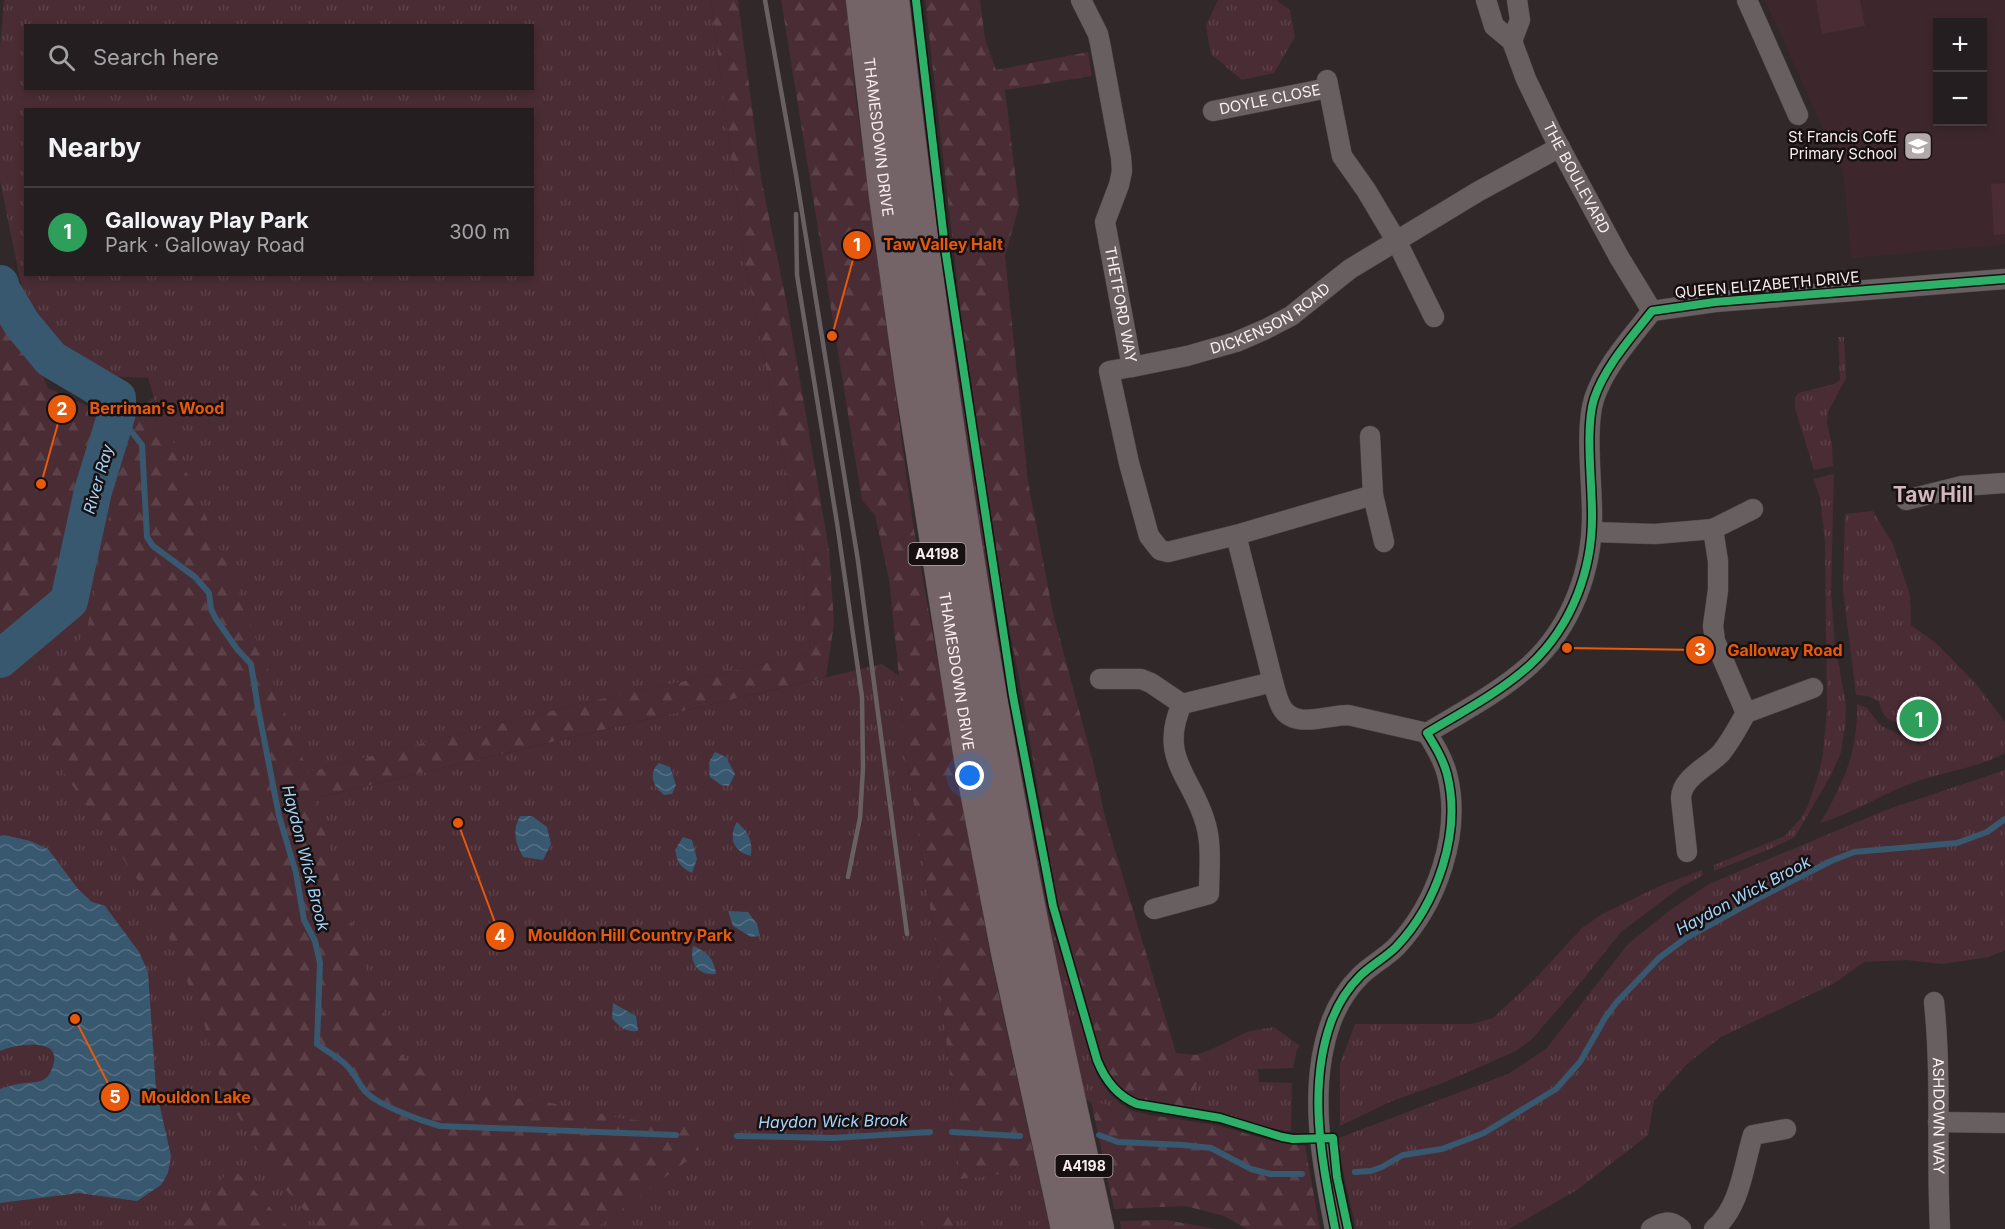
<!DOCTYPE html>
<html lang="en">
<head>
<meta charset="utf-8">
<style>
	body { margin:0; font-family:Inter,sans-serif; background:#312b2d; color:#f1f3f6 }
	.controls { position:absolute; right:18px; top:18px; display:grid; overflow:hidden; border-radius:0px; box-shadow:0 3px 9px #0003 }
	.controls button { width:54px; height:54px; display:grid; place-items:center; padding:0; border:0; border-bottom:2px solid #423c3e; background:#251e20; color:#f1f3f6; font:30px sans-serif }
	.you { position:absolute; left:970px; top:776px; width:21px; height:21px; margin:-15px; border:4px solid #fff; border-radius:50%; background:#1a73e8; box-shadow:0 0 0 9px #1a73e833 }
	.badge { display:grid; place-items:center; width:39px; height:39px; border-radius:50%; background:#1a73e8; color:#fff; font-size:20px; font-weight:700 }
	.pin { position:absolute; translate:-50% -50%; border:3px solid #fff; box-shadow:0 2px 6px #0006 }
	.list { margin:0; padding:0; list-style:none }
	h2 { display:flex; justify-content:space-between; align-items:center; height:78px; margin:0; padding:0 24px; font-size:26px }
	h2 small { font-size:20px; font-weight:400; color:#a3a2a5 }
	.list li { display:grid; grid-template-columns:39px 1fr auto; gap:18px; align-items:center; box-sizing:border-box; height:90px; padding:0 24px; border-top:2px solid #423c3e }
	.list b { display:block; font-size:22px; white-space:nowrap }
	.list p { margin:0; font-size:20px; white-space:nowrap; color:#a3a2a5 }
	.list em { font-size:20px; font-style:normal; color:#a3a2a5 }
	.icon { flex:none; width:33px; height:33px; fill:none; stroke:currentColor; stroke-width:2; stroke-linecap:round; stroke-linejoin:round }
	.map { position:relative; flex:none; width:2005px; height:1229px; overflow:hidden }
	.search { position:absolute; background:#251e20; box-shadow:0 3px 9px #0003; left:24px; top:24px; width:510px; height:66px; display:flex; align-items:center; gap:15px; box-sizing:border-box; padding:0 21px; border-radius:0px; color:#a3a2a5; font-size:22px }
	.panel { position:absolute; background:#251e20; box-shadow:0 3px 9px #0003; left:24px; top:108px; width:510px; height:168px; border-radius:0px }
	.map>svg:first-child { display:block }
	.built { fill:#3d272c; fill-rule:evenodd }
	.grass { fill:url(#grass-tufts); fill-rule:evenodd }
	.forest { fill:url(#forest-firs) }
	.garden { fill:#4a2c34 }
	.water { fill:url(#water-waves) }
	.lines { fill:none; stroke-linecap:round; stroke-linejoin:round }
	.stream { stroke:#385870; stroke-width:6 }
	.river { stroke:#385870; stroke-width:38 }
	.street-casing { stroke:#4e4647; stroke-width:21 }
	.primary-casing { stroke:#4e4647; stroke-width:33 }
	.street { stroke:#675f60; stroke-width:20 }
	.primary { stroke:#746468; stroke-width:32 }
	.rail { stroke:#686062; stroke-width:4.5 }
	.cycleway-casing { stroke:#171011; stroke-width:11 }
	.cycleway { stroke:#2db169; stroke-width:8 }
	.labels { text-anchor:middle; stroke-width:5; stroke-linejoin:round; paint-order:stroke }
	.shield { fill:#171011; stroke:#b5abac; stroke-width:1.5 }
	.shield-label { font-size:14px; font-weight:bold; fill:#f9edef }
	.street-label { font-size:15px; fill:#f9edef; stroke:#171011 }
	.poi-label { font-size:15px; fill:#f9edef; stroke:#171011; text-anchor:end }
	.water-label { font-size:16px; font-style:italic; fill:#a6d6fb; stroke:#171011 }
	.district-label { font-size:21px; font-weight:bold; fill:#d0b9bd; stroke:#171011 }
	.leader { fill:none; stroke:#e8590c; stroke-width:2 }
	.callout-dot { fill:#e8590c; stroke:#171011; stroke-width:2 }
	.mark-label { font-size:18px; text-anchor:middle; font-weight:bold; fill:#fff }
	.callout-label { font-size:16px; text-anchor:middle; font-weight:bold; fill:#e8590c; stroke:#171011; stroke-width:5; stroke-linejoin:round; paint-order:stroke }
</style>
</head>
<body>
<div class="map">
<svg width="2005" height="1229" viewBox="0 0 2005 1229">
	<defs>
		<pattern id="grass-tufts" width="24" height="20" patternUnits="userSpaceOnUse" patternTransform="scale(1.5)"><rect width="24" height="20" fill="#4a2c34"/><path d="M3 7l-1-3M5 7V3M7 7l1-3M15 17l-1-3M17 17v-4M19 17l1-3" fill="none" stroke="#5c4148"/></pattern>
		<pattern id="forest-firs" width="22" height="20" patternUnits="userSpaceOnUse" patternTransform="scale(1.5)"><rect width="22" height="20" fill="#4a2c34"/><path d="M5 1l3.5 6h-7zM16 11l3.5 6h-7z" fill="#5c4148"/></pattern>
		<pattern id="water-waves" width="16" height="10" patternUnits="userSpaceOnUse" patternTransform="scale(1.5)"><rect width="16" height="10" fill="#385870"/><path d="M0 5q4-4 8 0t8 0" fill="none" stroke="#567085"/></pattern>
	</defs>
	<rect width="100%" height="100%" fill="#31282a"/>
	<!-- built -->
	<path class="built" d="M 1765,0 L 2005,0 L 2005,244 L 1851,258 L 1845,187 L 1842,171 ZM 1938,22 L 1982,22 L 1982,122 L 1938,122 Z"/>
	<!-- grass -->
	<g class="grass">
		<path d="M 4,0 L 711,0 L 744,256 L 805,566 L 810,654 L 583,703 L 308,772 L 316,798 L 882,664 L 899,676 L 905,749 L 938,958 L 960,1179 L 1037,1170 L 1050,1229 L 0,1229 L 0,673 L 14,655 L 57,625 L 79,594 L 84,530 L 130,412 L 154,398 L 148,378 L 104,376 L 60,346 L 22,289 L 0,181 L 0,49 ZM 26,26 L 532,26 L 532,88 L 26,88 ZM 26,110 L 532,110 L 532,274 L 26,274 Z"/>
		<path d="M 904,0 L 910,0 L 941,257 L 1007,684 L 1048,912 L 1097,1075 C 1106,1091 1115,1102 1132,1111 L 1082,1100 L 999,677 Z"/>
		<polygon points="1218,0 1276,0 1290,10 1295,37 1274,73 1242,80 1211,54 1206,26"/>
		<polygon points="1838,337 1844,337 1846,378 1828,412 1827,423 1832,445 1833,466 1814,470 1795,408 1795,398 1798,393 1834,384 1840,380"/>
		<polygon points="1834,474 1831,591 1835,646 1846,704 1845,726 1841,752 1832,773 1795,837 1770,849 1714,871 1714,865 1785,836 1801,818 1807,808 1818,776 1823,754 1827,709 1825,542 1820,497 1813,479"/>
		<path d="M 1873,511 L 1893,544 L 1910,595 L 1911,625 L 1936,643 L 1977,685 L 2005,722 L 2005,753 C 1977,768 1947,771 1918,781 C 1884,792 1855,813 1820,823 C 1844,783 1858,751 1857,704 L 1867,708 L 1880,725 L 1922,746 C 1918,741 1916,734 1911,729 C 1900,717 1885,730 1879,701 L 1867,696 L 1856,695 L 1843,590 L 1845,514 Z"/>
		<polygon points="2005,770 2005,950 1989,957 1942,964 1907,960 1864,962 1833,984 1721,1037 1686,1065 1654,1101 1648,1135 1577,1190 1509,1229 1356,1229 1336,1139 1508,1074 1546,1049 1628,944 1669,911 1709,884 1886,810"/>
		<polygon points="1702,870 1703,875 1678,889 1621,932 1577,987 1532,1039 1516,1051 1443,1083 1392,1101 1340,1126 1340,1064 1355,1024 1472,1024 1493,1018 1535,979 1582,928 1602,914 1662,885"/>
		<polygon points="1274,1027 1300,1046 1297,1049 1293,1068 1258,1069 1259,1082 1292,1083 1291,1131 1265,1128 1219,1112 1191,1111 1193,1093 1210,1050 1249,1031"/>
	</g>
	<!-- forest -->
	<g class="forest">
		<polygon points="711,0 738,0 761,178 788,310 829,550 834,623 826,677 315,798 367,975 404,1058 467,1092 546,1102 620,1118 695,1128 699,1152 595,1229 321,1229 279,1182 225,1095 203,1020 157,908 44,744 43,692 87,629 130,412 154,398 230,572 308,772 583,703 810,654 805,566 744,256"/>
		<polygon points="781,0 846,0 856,100 913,524 991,959 1037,1170 960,1179 938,958 905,749 899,676 889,579 875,515 862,500"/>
		<path d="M 925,0 L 980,0 L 985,39 L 996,70 L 1088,52 L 1092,76 L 1005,90 L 1019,206 L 1005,256 L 1028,482 L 1053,613 L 1094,766 L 1105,817 L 1176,1053 L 1196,1055 L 1210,1050 L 1193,1093 L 1191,1111 C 1150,1104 1123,1107 1103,1065 L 1060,924 L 1024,704 L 1003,596 L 962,323 Z"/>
		<polygon points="0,317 37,363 48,388 92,408 103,418 102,437 77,498 74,553 66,602 48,624 22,639 0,657"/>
		<polygon points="1091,1101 1150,1115 1216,1125 1272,1141 1305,1146 1320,1229 1247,1229 1224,1216 1186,1206 1114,1209"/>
		<polygon points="234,1169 290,1229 180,1229 222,1179"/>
		<polygon points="954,1214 958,1229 926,1229 923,1219"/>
		<polygon points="1166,1220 1216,1229 1121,1229 1120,1221"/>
	</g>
	<!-- garden -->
	<g class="garden">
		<polygon points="1816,0 1860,0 1865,26 1822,34"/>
		<polygon points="2005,183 2005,234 1994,235 1991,184"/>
	</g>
	<!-- water -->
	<g class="water">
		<polygon points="715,752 726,757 735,774 729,786 721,785 710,777 709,762"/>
		<path d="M 659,763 L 670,767 L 676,785 L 672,794 L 664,795 C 654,787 647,774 659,763 Z"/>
		<path d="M 520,816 L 532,816 L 547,827 L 551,844 L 543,860 L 523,857 C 515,842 512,831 520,816 Z"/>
		<path d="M 737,822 C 748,832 753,840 751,856 C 733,852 728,837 737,822 Z"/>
		<path d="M 4,835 L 30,841 L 48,849 L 78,889 L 92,902 L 105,906 L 139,952 L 148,972 L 156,1089 L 171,1156 L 168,1173 L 161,1185 L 137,1201 L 79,1193 L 0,1203 L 0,1089 C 6,1087 12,1085 18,1084 C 27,1082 38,1084 46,1078 C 50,1075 53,1067 54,1062 C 59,1036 12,1045 0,1051 L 0,836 Z"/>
		<path d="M 683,837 L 692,840 L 697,859 L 692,873 C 680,868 677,861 675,850 Z"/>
		<polygon points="728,911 748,912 757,924 760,936 751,937 733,926"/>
		<path d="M 693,946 C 707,951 714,959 716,974 C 698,976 689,963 693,946 Z"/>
		<path d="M 613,1003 L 636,1016 L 638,1031 C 626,1032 620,1028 612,1018 Z"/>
	</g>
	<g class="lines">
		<!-- stream -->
		<g class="stream">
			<path d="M 117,413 L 142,445 L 147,537 L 153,546 L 195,577 L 209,593 L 211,609 L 216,619 L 237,649 L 251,664 L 258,708 L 279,816 L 296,873 L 304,920 L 315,941 L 320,963 L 317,1044 C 326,1051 336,1056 344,1063 C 355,1072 359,1086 367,1093 C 380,1106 422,1121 440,1126 L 676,1135"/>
			<polyline points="952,1132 1020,1136"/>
			<polyline points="1099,1135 1118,1142 1183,1145 1211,1148 1251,1169 1270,1174 1302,1174"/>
			<polyline points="737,1136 833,1138 930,1132"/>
			<polyline points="1355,1172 1371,1171 1382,1167 1403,1155 1442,1149 1484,1133 1556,1089 1580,1062 1605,1018 1616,1003 1659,958 1686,938 1753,901 1831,861 1854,852 1957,843 1987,832 2005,819"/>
		</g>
		<!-- river -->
		<polyline class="river" points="0,284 1,289 22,324 51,359 117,398 117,413 93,491 69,601 0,659"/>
		<!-- street casing -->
		<g class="street-casing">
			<g id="street">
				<path id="s1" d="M 1081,0 L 1098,34 L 1100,43 L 1121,157 L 1122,171 L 1119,185 L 1105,222 L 1132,367 L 1109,371 L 1129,463 L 1149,536 L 1160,550 L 1168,552 L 1236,535 L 1273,682 C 1275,689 1277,697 1280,704 C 1291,731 1327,715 1348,715 L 1427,733"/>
				<path id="s2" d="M 1486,0 L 1494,26 L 1512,41 L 1526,79 L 1552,133 L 1619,257 L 1652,311"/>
				<polyline points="1747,0 1798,115"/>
				<polyline points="1512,41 1520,20 1517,0"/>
				<polyline points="1327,80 1342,156 1366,190 1397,242 1434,317"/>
				<path id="s3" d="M 1213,111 L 1328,88"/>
				<path id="s4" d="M 1132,367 L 1187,356 L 1236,342 L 1266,329 L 1291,316 L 1350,269 L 1479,191 L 1560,147"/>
				<polyline points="1370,436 1373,495 1384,542"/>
				<polyline points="1906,500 1962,486 2005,483"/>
				<polyline points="1592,532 1655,534 1713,529"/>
				<polyline points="1236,535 1373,495"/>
				<polyline points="1100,679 1141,679 1151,683 1182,704"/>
				<polyline points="1746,713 1715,641 1713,626 1718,590 1718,561 1713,529 1753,509"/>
				<path d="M 1687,852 L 1681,798 C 1682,777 1708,767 1721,753 C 1731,741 1738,727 1746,713 L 1813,688"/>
				<path d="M 1154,909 L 1209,894 C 1209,872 1212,846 1206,825 C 1194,778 1157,759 1182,704 L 1273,682"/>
				<path id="s5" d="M 1934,1002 C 1942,1077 1936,1153 1940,1229"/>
				<polyline points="1938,1122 2005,1123"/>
				<path d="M 1335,1229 C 1322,1161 1307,1089 1331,1022 C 1337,1006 1348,988 1360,976 C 1371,965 1385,958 1396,947 C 1437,904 1462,833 1447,774 C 1443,759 1435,746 1427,733 C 1462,712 1500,692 1530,665 C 1572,626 1593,569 1592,513 C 1592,481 1585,428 1594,399 C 1605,366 1631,338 1652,311 L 1715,302 L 2005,279"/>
				<path d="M 1651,1229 C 1662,1222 1670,1219 1681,1229"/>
				<path d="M 1714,1229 C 1741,1206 1743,1167 1753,1135 L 1786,1129"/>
			</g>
		</g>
		<!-- primary casing -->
		<g class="primary-casing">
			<g id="primary">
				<path id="s6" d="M 862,0 L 885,196 L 911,383 L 971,765 L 1007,952 L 1067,1229"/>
				<path d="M 893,0 C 925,280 964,559 1016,837 C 1040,968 1069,1098 1098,1229"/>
			</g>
		</g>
		<!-- street -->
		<use href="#street" class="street"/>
		<!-- primary -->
		<use href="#primary" class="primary"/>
		<!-- rail -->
		<g class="rail">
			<polyline points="765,0 796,175 858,561 907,934"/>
			<polyline points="796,214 797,275 837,523 862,697 863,768 860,818 848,877"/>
		</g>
		<!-- cycleway casing -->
		<g class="cycleway-casing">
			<g id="cycleway">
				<path d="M 916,0 L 945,248 L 1013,696 L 1053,906 L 1097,1060 C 1105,1080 1117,1096 1137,1104 L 1220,1118 L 1282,1137 L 1293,1139 L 1333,1138 L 1337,1177 L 1348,1229"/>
				<path d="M 1335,1229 C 1322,1161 1307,1089 1331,1022 C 1337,1006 1348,988 1360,976 C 1371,965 1385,958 1396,947 C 1437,904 1462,833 1447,774 C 1443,759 1435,746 1427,733 C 1462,712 1500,692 1530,665 C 1572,626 1593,569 1592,513 C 1592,481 1585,428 1594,399 C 1605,366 1631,338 1652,311 L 1715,302 L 2005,279"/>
			</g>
		</g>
		<!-- cycleway -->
		<use href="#cycleway" class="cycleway"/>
	</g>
	<!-- icons -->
	<defs>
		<g id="school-square" transform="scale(1.5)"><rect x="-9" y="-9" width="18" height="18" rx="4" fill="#b3a8aa" stroke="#171011"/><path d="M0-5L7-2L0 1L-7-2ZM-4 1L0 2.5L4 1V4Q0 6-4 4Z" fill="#fff"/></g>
	</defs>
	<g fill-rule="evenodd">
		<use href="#school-square" x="1918" y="146"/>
	</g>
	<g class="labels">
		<!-- shield labels -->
		<g class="shield">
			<rect x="908.5" y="543" width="57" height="22" rx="4.5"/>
			<rect x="1055.5" y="1155" width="57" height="22" rx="4.5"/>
		</g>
		<g class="shield-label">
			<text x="937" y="559">A4198</text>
			<text x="1084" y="1171">A4198</text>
		</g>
		<!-- street labels -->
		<g class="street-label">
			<text dy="5" stroke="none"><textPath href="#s3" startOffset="58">DOYLE CLOSE</textPath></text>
			<text dy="5" stroke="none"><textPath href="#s6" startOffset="138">THAMESDOWN DRIVE</textPath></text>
			<text dy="5" stroke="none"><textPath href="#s2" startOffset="202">THE BOULEVARD</textPath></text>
			<text transform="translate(1767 285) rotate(-5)" y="5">QUEEN ELIZABETH DRIVE</text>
			<text dy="5" stroke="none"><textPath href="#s1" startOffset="315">THETFORD WAY</textPath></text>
			<text dy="5" stroke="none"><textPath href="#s4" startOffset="148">DICKENSON ROAD</textPath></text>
			<text dy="5" stroke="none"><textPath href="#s6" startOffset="678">THAMESDOWN DRIVE</textPath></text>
			<text dy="5" stroke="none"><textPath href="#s5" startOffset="114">ASHDOWN WAY</textPath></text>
		</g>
		<!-- poi labels -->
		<g class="poi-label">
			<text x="1897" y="142">St Francis CofE<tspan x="1897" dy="17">Primary School</tspan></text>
		</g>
		<!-- water labels -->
		<g class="water-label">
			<text transform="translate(98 479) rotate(-74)" y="6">River Ray</text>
			<text transform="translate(306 858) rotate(76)" y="6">Haydon Wick Brook</text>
			<text transform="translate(1743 895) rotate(-28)" y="6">Haydon Wick Brook</text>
			<text transform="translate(833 1121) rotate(-1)" y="6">Haydon Wick Brook</text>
		</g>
		<!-- district labels -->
		<g class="district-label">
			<text x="1933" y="502">Taw Hill</text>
		</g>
	</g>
	<!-- callouts -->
	<path class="leader" d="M832 336L857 245M41 484L62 409M1567 648L1700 650M458 823L500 936M75 1019L115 1097"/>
	<g class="callout-dot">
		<circle cx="832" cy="336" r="6"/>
		<circle cx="41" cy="484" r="6"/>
		<circle cx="1567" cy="648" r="6"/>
		<circle cx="458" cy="823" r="6"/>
		<circle cx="75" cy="1019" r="6"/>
		<circle cx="857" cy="245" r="15"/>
		<circle cx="62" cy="409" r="15"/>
		<circle cx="1700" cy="650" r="15"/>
		<circle cx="500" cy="936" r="15"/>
		<circle cx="115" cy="1097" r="15"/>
	</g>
	<g class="mark-label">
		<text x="857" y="251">1</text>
		<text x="62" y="415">2</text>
		<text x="1700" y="656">3</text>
		<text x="500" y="942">4</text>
		<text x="115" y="1103">5</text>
	</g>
	<g class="callout-label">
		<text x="943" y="250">Taw Valley Halt</text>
		<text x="157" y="414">Berriman's Wood</text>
		<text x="1785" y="656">Galloway Road</text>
		<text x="630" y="941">Mouldon Hill Country Park</text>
		<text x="196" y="1103">Mouldon Lake</text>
	</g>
</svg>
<div class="controls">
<button>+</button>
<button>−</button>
</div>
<div class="you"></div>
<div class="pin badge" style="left:1919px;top:719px;background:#2e9e5b">1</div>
<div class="search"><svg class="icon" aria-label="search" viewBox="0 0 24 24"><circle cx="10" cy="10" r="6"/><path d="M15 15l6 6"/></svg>Search here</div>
<section class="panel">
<h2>Nearby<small></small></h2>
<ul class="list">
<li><span class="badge" style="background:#2e9e5b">1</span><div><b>Galloway Play Park</b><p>Park · Galloway Road</p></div><em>300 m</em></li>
</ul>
</section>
</div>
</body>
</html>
